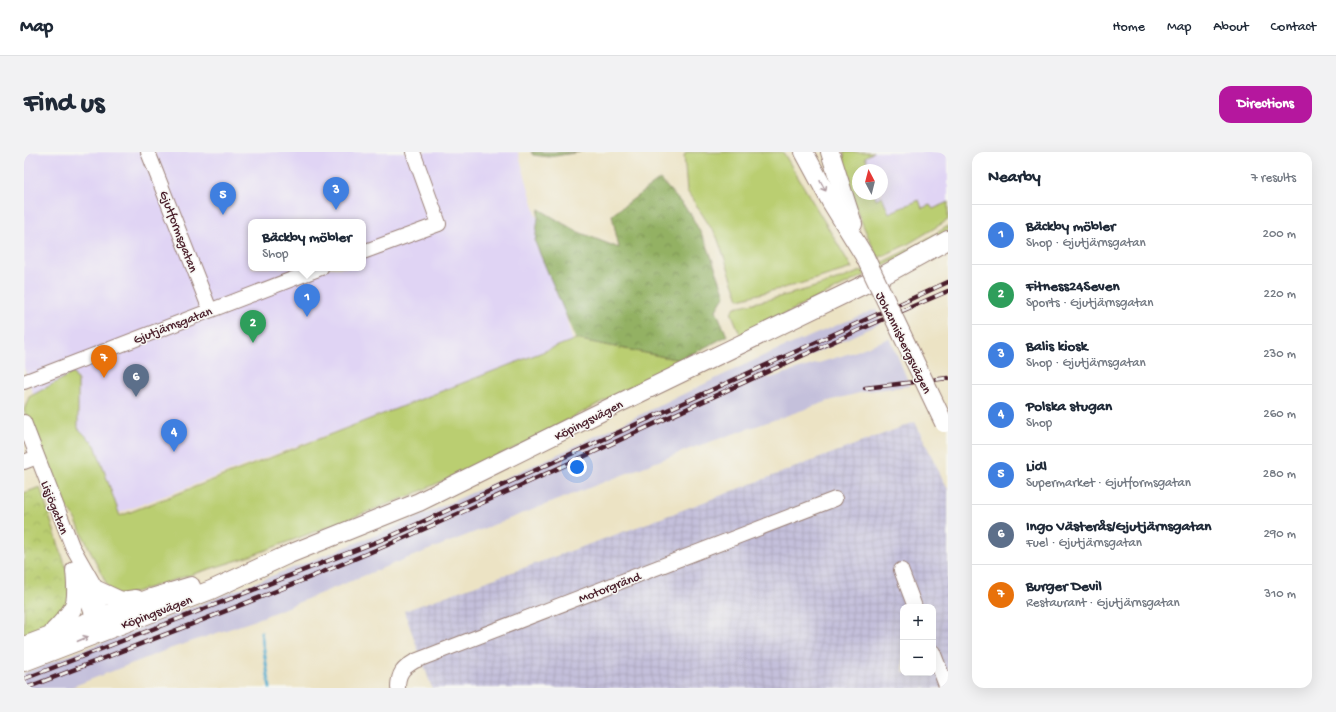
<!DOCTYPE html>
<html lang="en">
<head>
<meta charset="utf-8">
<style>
	body { margin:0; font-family:"Gochi Hand",sans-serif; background:#f2f2f3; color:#1f2937 }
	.controls { position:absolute; right:12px; bottom:12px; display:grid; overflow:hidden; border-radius:8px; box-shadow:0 4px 16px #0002 }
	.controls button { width:36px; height:36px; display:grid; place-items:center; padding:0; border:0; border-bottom:1px solid #e0e1e3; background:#fff; color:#1f2937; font:20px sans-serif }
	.compass { position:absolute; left:828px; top:12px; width:36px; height:36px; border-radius:50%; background:#fff; box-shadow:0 4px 16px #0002; rotate:353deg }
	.you { position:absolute; left:553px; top:315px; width:14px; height:14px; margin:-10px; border:3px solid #fff; border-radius:50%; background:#1a73e8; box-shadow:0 0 0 6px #1a73e833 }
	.badge { display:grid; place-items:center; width:26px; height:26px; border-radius:50%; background:#b5179e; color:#fff; font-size:13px; font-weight:700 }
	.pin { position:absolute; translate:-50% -33px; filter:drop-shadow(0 1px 2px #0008) }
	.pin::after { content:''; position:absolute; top:21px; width:14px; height:12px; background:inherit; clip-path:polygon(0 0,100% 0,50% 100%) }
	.popup { position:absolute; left:224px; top:67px; width:118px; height:52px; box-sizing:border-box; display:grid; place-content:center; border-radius:8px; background:#fff; filter:drop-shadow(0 1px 3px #0005); font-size:13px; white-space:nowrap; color:#747a83 }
	.popup b { font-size:15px; color:#1f2937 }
	.popup::after { content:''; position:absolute; left:50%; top:100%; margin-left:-8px; border:8px solid transparent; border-top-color:#fff }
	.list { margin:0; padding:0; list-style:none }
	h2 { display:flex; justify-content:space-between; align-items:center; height:52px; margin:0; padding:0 16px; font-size:17px }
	h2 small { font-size:13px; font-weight:400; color:#747a83 }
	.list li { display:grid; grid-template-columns:26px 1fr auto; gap:12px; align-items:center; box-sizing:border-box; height:60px; padding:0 16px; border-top:1px solid #e0e1e3 }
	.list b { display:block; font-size:15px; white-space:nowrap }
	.list p { margin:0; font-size:13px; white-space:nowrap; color:#747a83 }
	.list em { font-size:13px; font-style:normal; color:#747a83 }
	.map { position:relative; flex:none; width:924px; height:536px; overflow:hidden; border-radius:12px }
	header { display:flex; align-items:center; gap:24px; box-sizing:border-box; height:56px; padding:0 20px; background:#fff; border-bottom:1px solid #e0e1e3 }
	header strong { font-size:19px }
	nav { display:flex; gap:22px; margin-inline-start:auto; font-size:14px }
	.intro { display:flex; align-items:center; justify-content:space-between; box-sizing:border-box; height:96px; padding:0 24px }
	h1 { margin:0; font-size:28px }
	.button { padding:10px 18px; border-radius:12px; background:#b5179e; color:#fff; font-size:14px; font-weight:700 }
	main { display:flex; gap:24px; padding:0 24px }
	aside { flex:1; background:#fff; border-radius:12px; box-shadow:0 4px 16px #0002 }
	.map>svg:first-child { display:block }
	.built { fill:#e0d4f4; fill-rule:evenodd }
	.industrial { fill:url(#industrial-grid); fill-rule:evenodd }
	.railway { fill:#c4c0db }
	.green { fill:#bace71; stroke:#82764e }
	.forest { fill:url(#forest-crowns); stroke:#6e6847 }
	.park { fill:url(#park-crowns); stroke:#82764e }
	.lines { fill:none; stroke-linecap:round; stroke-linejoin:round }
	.stream { stroke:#51accf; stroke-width:3 }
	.minor-casing { stroke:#9b8178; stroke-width:16 }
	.major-casing { stroke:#9b8178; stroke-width:20 }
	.minor { stroke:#fff; stroke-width:14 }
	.major { stroke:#fff; stroke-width:18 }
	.rail-casing { stroke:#4a1f2b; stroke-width:4.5 }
	.rail { stroke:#f6f6f2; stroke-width:3; stroke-dasharray:9; stroke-linecap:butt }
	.major-bridge-casing { stroke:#9b8178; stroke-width:20; stroke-linecap:butt }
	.major-bridge { stroke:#fff; stroke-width:18 }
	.oneway { stroke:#ae9aa0 }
	.labels { text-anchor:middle; stroke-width:3; stroke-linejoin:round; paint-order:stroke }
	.street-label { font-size:13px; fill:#4a1f2b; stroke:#f6f6f2 }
</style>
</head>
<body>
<header>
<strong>Map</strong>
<nav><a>Home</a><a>Map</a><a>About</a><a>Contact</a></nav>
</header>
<div class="intro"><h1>Find us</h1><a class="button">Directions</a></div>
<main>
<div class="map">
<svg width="924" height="536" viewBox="0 0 924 536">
	<defs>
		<pattern id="industrial-grid" width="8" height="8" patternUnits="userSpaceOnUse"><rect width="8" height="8" fill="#c4c0db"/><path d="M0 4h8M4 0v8" fill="none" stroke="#aaa5bc"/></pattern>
		<pattern id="forest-crowns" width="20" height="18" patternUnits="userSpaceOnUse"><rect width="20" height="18" fill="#93b163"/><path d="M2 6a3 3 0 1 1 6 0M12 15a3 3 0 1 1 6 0" fill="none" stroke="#7a8f52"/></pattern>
		<pattern id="park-crowns" width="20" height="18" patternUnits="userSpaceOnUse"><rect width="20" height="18" fill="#bace71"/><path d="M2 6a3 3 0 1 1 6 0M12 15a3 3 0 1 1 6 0" fill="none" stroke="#a1b062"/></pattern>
	</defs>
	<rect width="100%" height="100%" fill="#f6f6f2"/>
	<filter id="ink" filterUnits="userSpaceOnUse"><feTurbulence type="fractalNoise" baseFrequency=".025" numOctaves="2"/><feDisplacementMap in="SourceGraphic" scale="8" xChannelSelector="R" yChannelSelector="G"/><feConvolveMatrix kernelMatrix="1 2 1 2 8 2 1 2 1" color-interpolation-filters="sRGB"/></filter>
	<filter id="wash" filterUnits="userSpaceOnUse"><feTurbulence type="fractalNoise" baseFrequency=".012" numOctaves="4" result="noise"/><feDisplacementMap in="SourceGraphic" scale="16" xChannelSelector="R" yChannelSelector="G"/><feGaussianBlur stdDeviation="0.9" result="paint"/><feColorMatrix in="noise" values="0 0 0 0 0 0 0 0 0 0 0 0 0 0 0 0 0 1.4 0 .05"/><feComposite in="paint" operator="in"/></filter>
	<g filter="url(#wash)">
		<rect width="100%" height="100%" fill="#ece3c4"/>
		<!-- built -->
		<g class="built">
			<path d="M 0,0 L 494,0 L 549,190 L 63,373 L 34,311 L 0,216 ZM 227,70 L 339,70 L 339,116 L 227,116 Z"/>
			<path d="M 820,0 L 924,0 L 924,68 L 884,92 L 854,106 L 842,81 ZM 834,18 L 858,18 L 858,42 L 834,42 Z"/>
		</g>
		<!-- industrial -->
		<path class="industrial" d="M 891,270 L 924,338 L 924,536 L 408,536 L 380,459 L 632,368 ZM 879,455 L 909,455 L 909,521 L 879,521 Z"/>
		<!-- railway -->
		<polygon class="railway" points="852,157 857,171 741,224 746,226 827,201 866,186 886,234 843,239 808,248 668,296 371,411 229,469 145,497 45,536 0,536 0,521 365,378 530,304 741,203"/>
		<!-- green -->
		<g class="green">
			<polygon points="662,0 759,0 828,116 775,132 715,147 693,85 663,39 660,4"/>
			<path d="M 820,0 L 850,0 L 841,5 L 845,15 L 840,18 L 834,18 L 834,42 L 850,42 L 852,47 L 858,44 L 865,61 L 895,48 L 898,56 L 906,53 L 909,57 L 924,50 L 924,68 L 884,92 L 854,106 C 840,76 819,33 820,0 Z"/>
			<path d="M 924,74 L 924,78 L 899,95 L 717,183 L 716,182 L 707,160 L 711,155 C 768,143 827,127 879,100 C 895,92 909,83 924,74 Z"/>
			<polygon points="552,187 656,208 501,291 388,343 221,406 98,444 87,441 48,361 33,346 0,258 5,245 49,221 54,229 54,276 71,293 96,364"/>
		</g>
		<!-- forest -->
		<g class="forest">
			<polygon points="507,0 556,0 525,5 509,3"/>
			<polygon points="636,27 666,61 683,93 701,143 692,158 703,184 656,208 552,187 511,90 515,57 552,79 595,96 588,63"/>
		</g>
		<!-- park -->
		<polygon class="park" points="16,335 46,428 48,446 28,471 0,482 0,341"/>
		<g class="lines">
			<!-- stream -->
			<polyline class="stream" points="237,480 246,536"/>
		</g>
	</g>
	<g filter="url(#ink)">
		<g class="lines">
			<!-- minor casing -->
			<g class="minor-casing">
				<g id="minor">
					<polyline points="124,0 186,158"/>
					<polyline points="339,100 415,72 389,0"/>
					<polyline points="0,230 297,116"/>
					<polyline points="0,270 48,394 73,438 76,451 74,465 77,473"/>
					<polyline points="0,310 13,305"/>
					<polyline points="877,418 891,455"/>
					<polyline points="55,427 67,459 74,465"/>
					<polyline points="909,500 923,536"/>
					<path d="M 374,536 C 374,521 379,516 391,509 L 811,347"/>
				</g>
			</g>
			<!-- major casing -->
			<g class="major-casing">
				<g id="major">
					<polyline points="780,0 807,50 841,105"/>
					<polyline points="806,0 829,72"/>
					<polyline points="73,438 97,449 112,447"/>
					<path d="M 30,479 C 54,454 54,451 51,418"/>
					<polyline points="0,494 127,446 167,434"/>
					<polyline points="0,510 187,438 263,403 395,350 583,257 862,122 924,88"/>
				</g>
			</g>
			<!-- minor -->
			<use href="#minor" class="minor"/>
			<!-- major -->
			<use href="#major" class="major"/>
			<!-- rail casing -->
			<g class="rail-casing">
				<g id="rail">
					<polyline points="841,236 924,226"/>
					<polyline points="0,527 365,385 924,130"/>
					<path d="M 2,536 C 124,489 247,443 368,391 C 555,310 737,219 924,139"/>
				</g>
			</g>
			<!-- rail -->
			<use href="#rail" class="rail"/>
			<!-- major-bridge casing -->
			<g class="major-bridge-casing">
				<polyline id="major-bridge" points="841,105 920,271"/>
			</g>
			<!-- major-bridge -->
			<use href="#major-bridge" class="major-bridge"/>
		</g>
		<!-- one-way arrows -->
		<defs><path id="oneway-shaft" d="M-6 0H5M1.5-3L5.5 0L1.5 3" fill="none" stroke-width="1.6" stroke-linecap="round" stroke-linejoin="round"/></defs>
		<g class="oneway">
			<use href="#oneway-shaft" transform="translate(799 34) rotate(61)"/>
			<use href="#oneway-shaft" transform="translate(59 487) rotate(-23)"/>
		</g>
	</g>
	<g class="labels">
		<!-- street labels -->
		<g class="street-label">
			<text transform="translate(156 79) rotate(69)" y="5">Gjutformsgatan</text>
			<text transform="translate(148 172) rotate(-21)" y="5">Gjutjärnsgatan</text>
			<text transform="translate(881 190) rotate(64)" y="5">Johannisbergsvägen</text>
			<text transform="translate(564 267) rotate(-27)" y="5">Köpingsvägen</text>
			<text transform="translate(32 355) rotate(69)" y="5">Lisjögatan</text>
			<text transform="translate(585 434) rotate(-21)" y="5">Motorgränd</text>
			<text transform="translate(132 459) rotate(-21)" y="5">Köpingsvägen</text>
		</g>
	</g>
</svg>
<div class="controls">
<button>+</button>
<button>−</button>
</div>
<svg class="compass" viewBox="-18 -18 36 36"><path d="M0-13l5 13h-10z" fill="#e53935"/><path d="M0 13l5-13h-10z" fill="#747a83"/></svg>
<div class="you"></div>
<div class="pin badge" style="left:283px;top:165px;background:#3f7fe0">1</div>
<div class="popup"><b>Bäckby möbler</b>Shop</div>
<div class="pin badge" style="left:229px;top:191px;background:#2e9e5b">2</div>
<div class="pin badge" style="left:312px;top:58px;background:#3f7fe0">3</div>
<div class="pin badge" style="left:150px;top:300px;background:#3f7fe0">4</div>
<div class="pin badge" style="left:199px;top:63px;background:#3f7fe0">5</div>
<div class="pin badge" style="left:112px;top:245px;background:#5c6f8a">6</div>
<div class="pin badge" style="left:80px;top:226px;background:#e8710a">7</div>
</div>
<aside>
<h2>Nearby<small>7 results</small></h2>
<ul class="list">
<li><span class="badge" style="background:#3f7fe0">1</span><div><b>Bäckby möbler</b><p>Shop · Gjutjärnsgatan</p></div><em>200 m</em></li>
<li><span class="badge" style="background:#2e9e5b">2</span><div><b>Fitness24Seven</b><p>Sports · Gjutjärnsgatan</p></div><em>220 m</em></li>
<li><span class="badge" style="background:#3f7fe0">3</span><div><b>Balis kiosk</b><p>Shop · Gjutjärnsgatan</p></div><em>230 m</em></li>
<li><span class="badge" style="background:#3f7fe0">4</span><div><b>Polska stugan</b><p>Shop</p></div><em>260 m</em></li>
<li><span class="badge" style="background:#3f7fe0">5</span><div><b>Lidl</b><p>Supermarket · Gjutformsgatan</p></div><em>280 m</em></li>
<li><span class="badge" style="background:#5c6f8a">6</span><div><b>Ingo Västerås/Gjutjärnsgatan</b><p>Fuel · Gjutjärnsgatan</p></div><em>290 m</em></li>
<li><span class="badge" style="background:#e8710a">7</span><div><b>Burger Devil</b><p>Restaurant · Gjutjärnsgatan</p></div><em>310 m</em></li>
</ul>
</aside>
</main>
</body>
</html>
